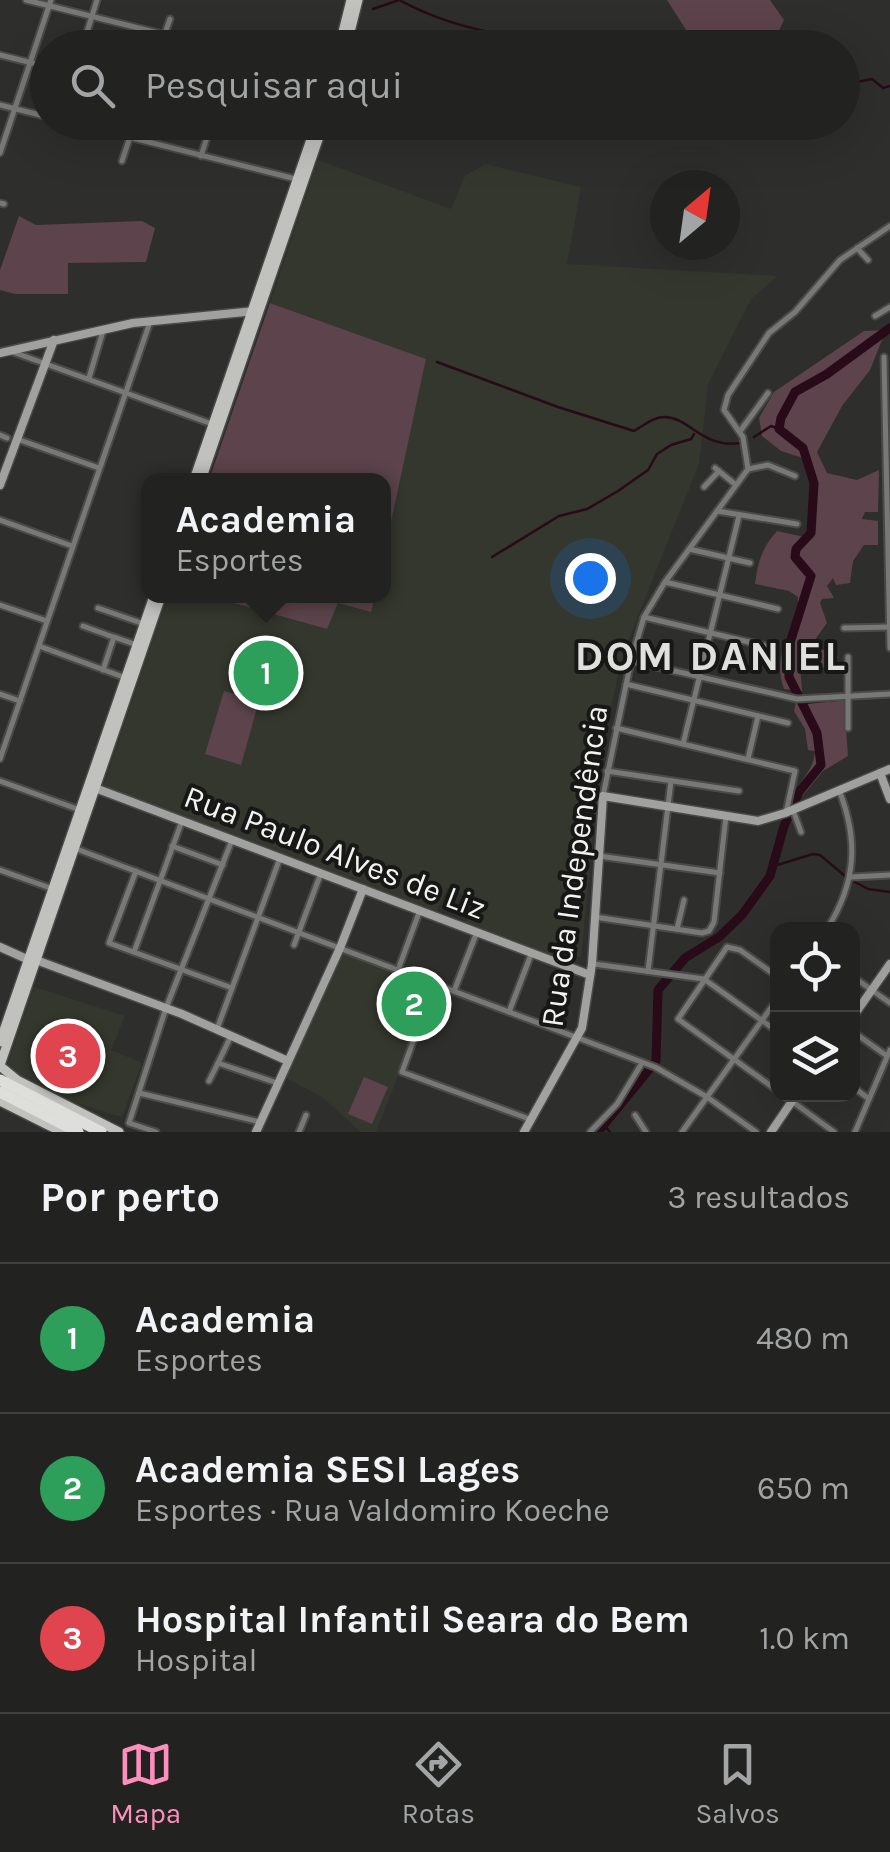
<!DOCTYPE html>
<html lang="pt">
<head>
<meta charset="utf-8">
<style>
	body { margin:0; font-family:Karla,sans-serif; background:#2a2b2a; color:#f1f3f6 }
	.controls { position:absolute; right:30px; bottom:30px; display:grid; overflow:hidden; border-radius:20px; box-shadow:0 10px 40px #0002 }
	.controls button { width:90px; height:90px; display:grid; place-items:center; padding:0; border:0; border-bottom:2px solid #3f403f; background:#222321; color:#f1f3f6; font:50px sans-serif }
	.compass { position:absolute; left:650px; top:170px; width:90px; height:90px; border-radius:50%; background:#222321; box-shadow:0 10px 40px #0002; rotate:29deg }
	.you { position:absolute; left:590px; top:578px; width:35px; height:35px; margin:-25px; border:8px solid #fff; border-radius:50%; background:#1a73e8; box-shadow:0 0 0 15px #1a73e833 }
	.badge { display:grid; place-items:center; width:65px; height:65px; border-radius:50%; background:#fe8ebb; color:#fff; font-size:32px; font-weight:700 }
	.pin { position:absolute; translate:-50% -50%; border:5px solid #fff; box-shadow:0 2px 10px #0006 }
	.popup { position:absolute; left:141px; top:473px; width:250px; height:130px; box-sizing:border-box; display:grid; place-content:center; border-radius:20px; background:#222321; filter:drop-shadow(0 2px 8px #0005); font-size:32px; white-space:nowrap; color:#a2a4a5 }
	.popup b { font-size:38px; color:#f1f3f6 }
	.popup::after { content:''; position:absolute; left:50%; top:100%; margin-left:-20px; border:20px solid transparent; border-top-color:#222321 }
	.list { margin:0; padding:0; list-style:none }
	h2 { display:flex; justify-content:space-between; align-items:center; height:130px; margin:0; padding:0 40px; font-size:42px }
	h2 small { font-size:32px; font-weight:400; color:#a2a4a5 }
	.list li { display:grid; grid-template-columns:65px 1fr auto; gap:30px; align-items:center; box-sizing:border-box; height:150px; padding:0 40px; border-top:2px solid #3f403f }
	.list b { display:block; font-size:38px; white-space:nowrap }
	.list p { margin:0; font-size:32px; white-space:nowrap; color:#a2a4a5 }
	.list em { font-size:32px; font-style:normal; color:#a2a4a5 }
	.icon { flex:none; width:55px; height:55px; fill:none; stroke:currentColor; stroke-width:2; stroke-linecap:round; stroke-linejoin:round }
	.map { position:relative; flex:none; width:890px; height:1132px; overflow:hidden }
	.search { position:absolute; background:#222321; box-shadow:0 10px 40px #0002; left:30px; right:30px; top:30px; height:110px; display:flex; align-items:center; gap:25px; box-sizing:border-box; padding:0 35px; border-radius:55px; color:#a2a4a5; font-size:38px }
	.sheet { height:580px; background:#222321 }
	nav { display:flex; justify-content:space-around; align-items:center; box-sizing:border-box; height:140px; border-top:2px solid #3f403f; background:#222321; font-size:28px; color:#a2a4a5 }
	nav a { display:grid; justify-items:center; gap:5px }
	nav .on { color:#fe8ebb }
	.map>svg:first-child { display:block }
	.built { fill:#34372d }
	.green { fill:#5c434c }
	.lines { fill:none; stroke-linecap:round; stroke-linejoin:round }
	.stream { stroke:#290a18; stroke-width:2.5 }
	.river { stroke:#290a18; stroke-width:9 }
	.street-casing { stroke:#4a4b48; stroke-width:9 }
	.secondary-casing { stroke:#4a4b48; stroke-width:11 }
	.primary-casing { stroke:#4a4b48; stroke-width:12 }
	.highway-casing { stroke:#4a4b48; stroke-width:15 }
	.street { stroke:#787877; stroke-width:5 }
	.secondary { stroke:#a1a29f; stroke-width:8 }
	.primary { stroke:#c1c2be; stroke-width:9 }
	.highway { stroke:#dedfda; stroke-width:11 }
	.labels { text-anchor:middle; stroke-width:8; stroke-linejoin:round; paint-order:stroke }
	.street-label { font-size:32px; fill:#f3f4f1; stroke:#171715 }
	.district-label { font-size:42px; font-weight:bold; letter-spacing:2.5px; fill:#e0e1dc; stroke:#171715 }
</style>
</head>
<body>
<div class="map">
<svg width="890" height="1132" viewBox="0 0 890 1132">
	<rect width="100%" height="100%" fill="#2e2f2c"/>
	<!-- built -->
	<g class="built">
		<polygon points="318,160 451,209 465,176 485,164 581,187 567,264 778,276 751,299 708,384 699,464 632,631 620,667 602,748 581,957 557,957 465,923 473,899 447,888 436,913 103,787 168,596 208,596 326,629 338,603 370,612 375,596 384,596 384,555 426,359 270,303"/>
		<polygon points="340,948 434,984 376,1132 361,1132 322,1097 282,1076"/>
		<polygon points="34,987 125,1016 111,1050 142,1063 122,1117 51,1096 13,1077 6,1068"/>
	</g>
	<!-- green -->
	<g class="green">
		<polygon points="667,0 770,0 784,20 775,39 760,33 736,47 697,47"/>
		<polygon points="19,216 36,225 142,221 155,228 146,262 68,263 68,294 15,294 0,290 0,270"/>
		<polygon points="270,303 426,359 384,555 384,480 209,480"/>
		<path d="M 886,330 L 870,370 L 842,406 L 817,452 L 827,473 L 857,480 L 879,470 L 878,512 L 865,512 L 862,519 L 878,521 L 878,545 L 864,545 L 853,561 L 850,583 L 836,585 L 833,578 L 827,586 L 834,598 L 822,599 L 820,603 L 827,623 L 814,641 L 808,642 L 810,651 L 835,649 L 838,658 C 822,669 816,674 800,666 L 802,691 L 784,689 C 770,650 798,635 798,597 L 789,591 L 755,584 C 758,561 762,548 777,531 L 809,538 L 812,480 L 803,458 L 781,451 L 762,436 L 759,418 L 774,392 L 864,331 Z"/>
		<polygon points="208,596 375,596 371,612 338,603 327,629"/>
		<polygon points="224,691 259,701 241,765 205,754"/>
		<path d="M 844,701 L 848,756 L 823,771 L 799,800 L 791,801 C 798,780 813,774 815,751 L 808,750 L 805,729 L 794,711 L 796,702 Z"/>
		<polygon points="364,1077 388,1087 372,1124 348,1114"/>
	</g>
	<g class="lines">
		<!-- stream -->
		<g class="stream">
			<path d="M 373,9 L 399,0 C 434,19 471,30 511,36"/>
			<polyline points="519,37 545,48"/>
			<polyline points="842,85 872,79 883,88 890,86"/>
			<path d="M 437,362 L 558,407 L 634,431 C 643,426 653,417 664,417 C 690,417 702,449 741,443"/>
			<polyline points="754,437 771,426 779,429"/>
			<polyline points="492,557 559,516 587,509 618,491 648,470 657,454 671,445 691,439 694,434"/>
			<polyline points="803,703 845,699"/>
			<polyline points="774,866 813,854 820,855 845,876"/>
			<polyline points="853,881 868,889 890,892"/>
			<polyline points="605,1126 610,1132"/>
		</g>
		<!-- river -->
		<polyline class="river" points="598,1132 656,1061 658,990 685,958 719,937 742,915 770,876 784,826 799,792 821,765 817,733 789,677 789,646 811,576 795,557 796,549 811,533 814,483 803,448 779,429 781,418 795,392 827,374 890,328"/>
		<!-- street casing -->
		<g class="street-casing">
			<g id="street">
				<polyline points="26,0 219,48"/>
				<polyline points="82,48 97,0"/>
				<polyline points="160,48 170,19"/>
				<polyline points="236,48 239,40"/>
				<polyline points="0,55 48,67"/>
				<polyline points="0,105 48,117"/>
				<polyline points="69,122 296,179"/>
				<polyline points="273,122 314,133"/>
				<polyline points="0,153 51,0"/>
				<polyline points="201,156 212,122"/>
				<polyline points="122,161 135,122"/>
				<polyline points="0,203 4,204"/>
				<polyline points="857,248 868,260"/>
				<polyline points="875,316 890,307"/>
				<polyline points="10,351 212,424"/>
				<polyline points="884,357 890,648"/>
				<polyline points="89,378 103,331"/>
				<polyline points="741,430 768,393"/>
				<polyline points="0,435 7,438"/>
				<polyline points="17,439 99,468"/>
				<polyline points="715,468 736,485"/>
				<polyline points="748,469 768,465 795,476"/>
				<polyline points="704,487 719,471"/>
				<polyline points="717,511 797,524"/>
				<polyline points="0,520 72,546"/>
				<polyline points="689,549 750,563"/>
				<polyline points="665,582 778,609"/>
				<polyline points="0,605 47,621"/>
				<polyline points="98,608 144,624"/>
				<polyline points="644,617 774,648"/>
				<polyline points="83,626 113,637"/>
				<polyline points="844,628 890,627"/>
				<polyline points="39,646 126,678"/>
				<polyline points="848,657 848,728"/>
				<polyline points="631,661 797,699 890,694"/>
				<polyline points="103,670 114,637 137,645"/>
				<polyline points="626,684 788,723"/>
				<polyline points="0,694 20,701"/>
				<polyline points="616,728 795,771 786,813"/>
				<polyline points="683,744 739,516"/>
				<polyline points="0,759 150,322"/>
				<polyline points="748,759 758,716"/>
				<polyline points="607,771 739,791"/>
				<polyline points="0,781 80,810"/>
				<polyline points="603,796 631,661 644,617 665,582 748,469 743,437 724,410 728,395 769,333 795,312 840,260 890,226"/>
				<polyline points="793,810 801,832"/>
				<polyline points="172,846 223,865"/>
				<polyline points="74,848 655,1067 707,1097 756,1132"/>
				<polyline points="599,856 720,873"/>
				<polyline points="0,870 53,889"/>
				<polyline points="136,871 109,943 232,988"/>
				<polyline points="851,877 890,875"/>
				<polyline points="595,917 702,933 709,931 714,922 726,816"/>
				<polyline points="786,928 787,929"/>
				<polyline points="677,929 684,900"/>
				<path d="M 827,929 C 856,883 859,841 839,790"/>
				<polyline points="294,945 321,873"/>
				<polyline points="134,952 182,821"/>
				<polyline points="594,964 704,979 778,1032"/>
				<polyline points="398,970 420,910"/>
				<polyline points="648,971 671,781"/>
				<polyline points="852,976 890,1003"/>
				<polyline points="778,977 740,950 727,947 678,1019 778,1091"/>
				<polyline points="434,984 402,1072 532,1120"/>
				<polyline points="454,991 477,932"/>
				<polyline points="509,1012 532,952"/>
				<polyline points="217,1029 280,858"/>
				<polyline points="852,1031 887,1056"/>
				<polyline points="231,1036 218,1063 277,1083"/>
				<polyline points="209,1081 218,1063"/>
				<polyline points="852,1086 869,1099"/>
				<polyline points="139,1093 260,1122"/>
				<polyline points="782,1094 834,1132"/>
				<polyline points="635,1115 646,1132"/>
				<polyline points="156,1132 129,1123 166,1008 232,840"/>
				<polyline points="299,1132 306,1115"/>
				<polyline points="590,1132 617,1104 642,1063"/>
				<polyline points="682,1132 778,998"/>
				<polyline points="855,1132 890,1050"/>
			</g>
		</g>
		<!-- secondary casing -->
		<g class="secondary-casing">
			<g id="secondary">
				<polyline points="0,353 133,323 255,311"/>
				<polyline points="0,485 54,340"/>
				<polyline points="880,773 890,799"/>
				<polyline points="95,788 590,975"/>
				<polyline points="0,947 29,960"/>
				<polyline points="36,960 182,1014 288,1061"/>
				<polyline points="852,1018 890,964"/>
				<polyline points="256,1132 340,948 363,889"/>
				<polyline points="524,1132 582,1028 592,964 603,796 758,821 785,813 890,769"/>
				<polyline points="771,1132 797,1094"/>
			</g>
		</g>
		<!-- primary casing -->
		<g class="primary-casing">
			<g id="primary">
				<polyline points="339,48 351,0"/>
				<polyline points="346,48 358,0"/>
				<polyline points="194,480 317,122"/>
				<polyline points="201,480 324,122"/>
				<polyline points="0,1042 154,596"/>
				<polyline points="0,1065 161,596"/>
				<polyline points="0,1066 17,1080 119,1132"/>
				<polyline points="0,1101 62,1132"/>
			</g>
		</g>
		<!-- highway casing -->
		<g class="highway-casing">
			<g id="highway">
				<polyline points="0,1080 101,1132"/>
				<polyline points="0,1092 78,1132"/>
			</g>
		</g>
		<!-- street -->
		<use href="#street" class="street"/>
		<!-- secondary -->
		<use href="#secondary" class="secondary"/>
		<!-- primary -->
		<use href="#primary" class="primary"/>
		<!-- highway -->
		<use href="#highway" class="highway"/>
	</g>
	<g class="labels">
		<!-- street labels -->
		<g class="street-label">
			<text transform="translate(335 852) rotate(21)" y="11">Rua Paulo Alves de Liz</text>
			<text transform="translate(574 866) rotate(-82)" y="11">Rua da Independência</text>
		</g>
		<!-- district labels -->
		<g class="district-label">
			<text x="711" y="670">DOM DANIEL</text>
		</g>
	</g>
</svg>
<div class="controls">
<button><svg class="icon" aria-label="locate" viewBox="0 0 24 24"><circle cx="12" cy="12" r="6"/><path d="M12 2v4M12 18v4M2 12h4M18 12h4"/></svg></button>
<button><svg class="icon" aria-label="layers" viewBox="0 0 24 24"><path d="M12 4l9 5-9 5-9-5zM3 14l9 5 9-5"/></svg></button>
</div>
<svg class="compass" viewBox="-18 -18 36 36"><path d="M0-13l5 13h-10z" fill="#e53935"/><path d="M0 13l5-13h-10z" fill="#a2a4a5"/></svg>
<div class="you"></div>
<div class="pin badge" style="left:266px;top:673px;background:#2e9e5b">1</div>
<div class="popup"><b>Academia</b>Esportes</div>
<div class="pin badge" style="left:414px;top:1004px;background:#2e9e5b">2</div>
<div class="pin badge" style="left:68px;top:1056px;background:#e0444e">3</div>
<div class="search"><svg class="icon" aria-label="search" viewBox="0 0 24 24"><circle cx="10" cy="10" r="6"/><path d="M15 15l6 6"/></svg>Pesquisar aqui</div>
</div>
<section class="sheet">
<h2>Por perto<small>3 resultados</small></h2>
<ul class="list">
<li><span class="badge" style="background:#2e9e5b">1</span><div><b>Academia</b><p>Esportes</p></div><em>480 m</em></li>
<li><span class="badge" style="background:#2e9e5b">2</span><div><b>Academia SESI Lages</b><p>Esportes · Rua Valdomiro Koeche</p></div><em>650 m</em></li>
<li><span class="badge" style="background:#e0444e">3</span><div><b>Hospital Infantil Seara do Bem</b><p>Hospital</p></div><em>1.0 km</em></li>
</ul>
</section>
<nav>
<a class="on"><svg class="icon" aria-label="map" viewBox="0 0 24 24"><path d="M3 6l6-2 6 2 6-2v14l-6 2-6-2-6 2zM9 4v14M15 6v14"/></svg>Mapa</a>
<a><svg class="icon" aria-label="directions" viewBox="0 0 24 24"><path d="M12 3l9 9-9 9-9-9zM9 14v-3h6M13 9l2 2-2 2"/></svg>Rotas</a>
<a><svg class="icon" aria-label="saved" viewBox="0 0 24 24"><path d="M7 4h10v16l-5-4-5 4z"/></svg>Salvos</a>
</nav>
</body>
</html>
